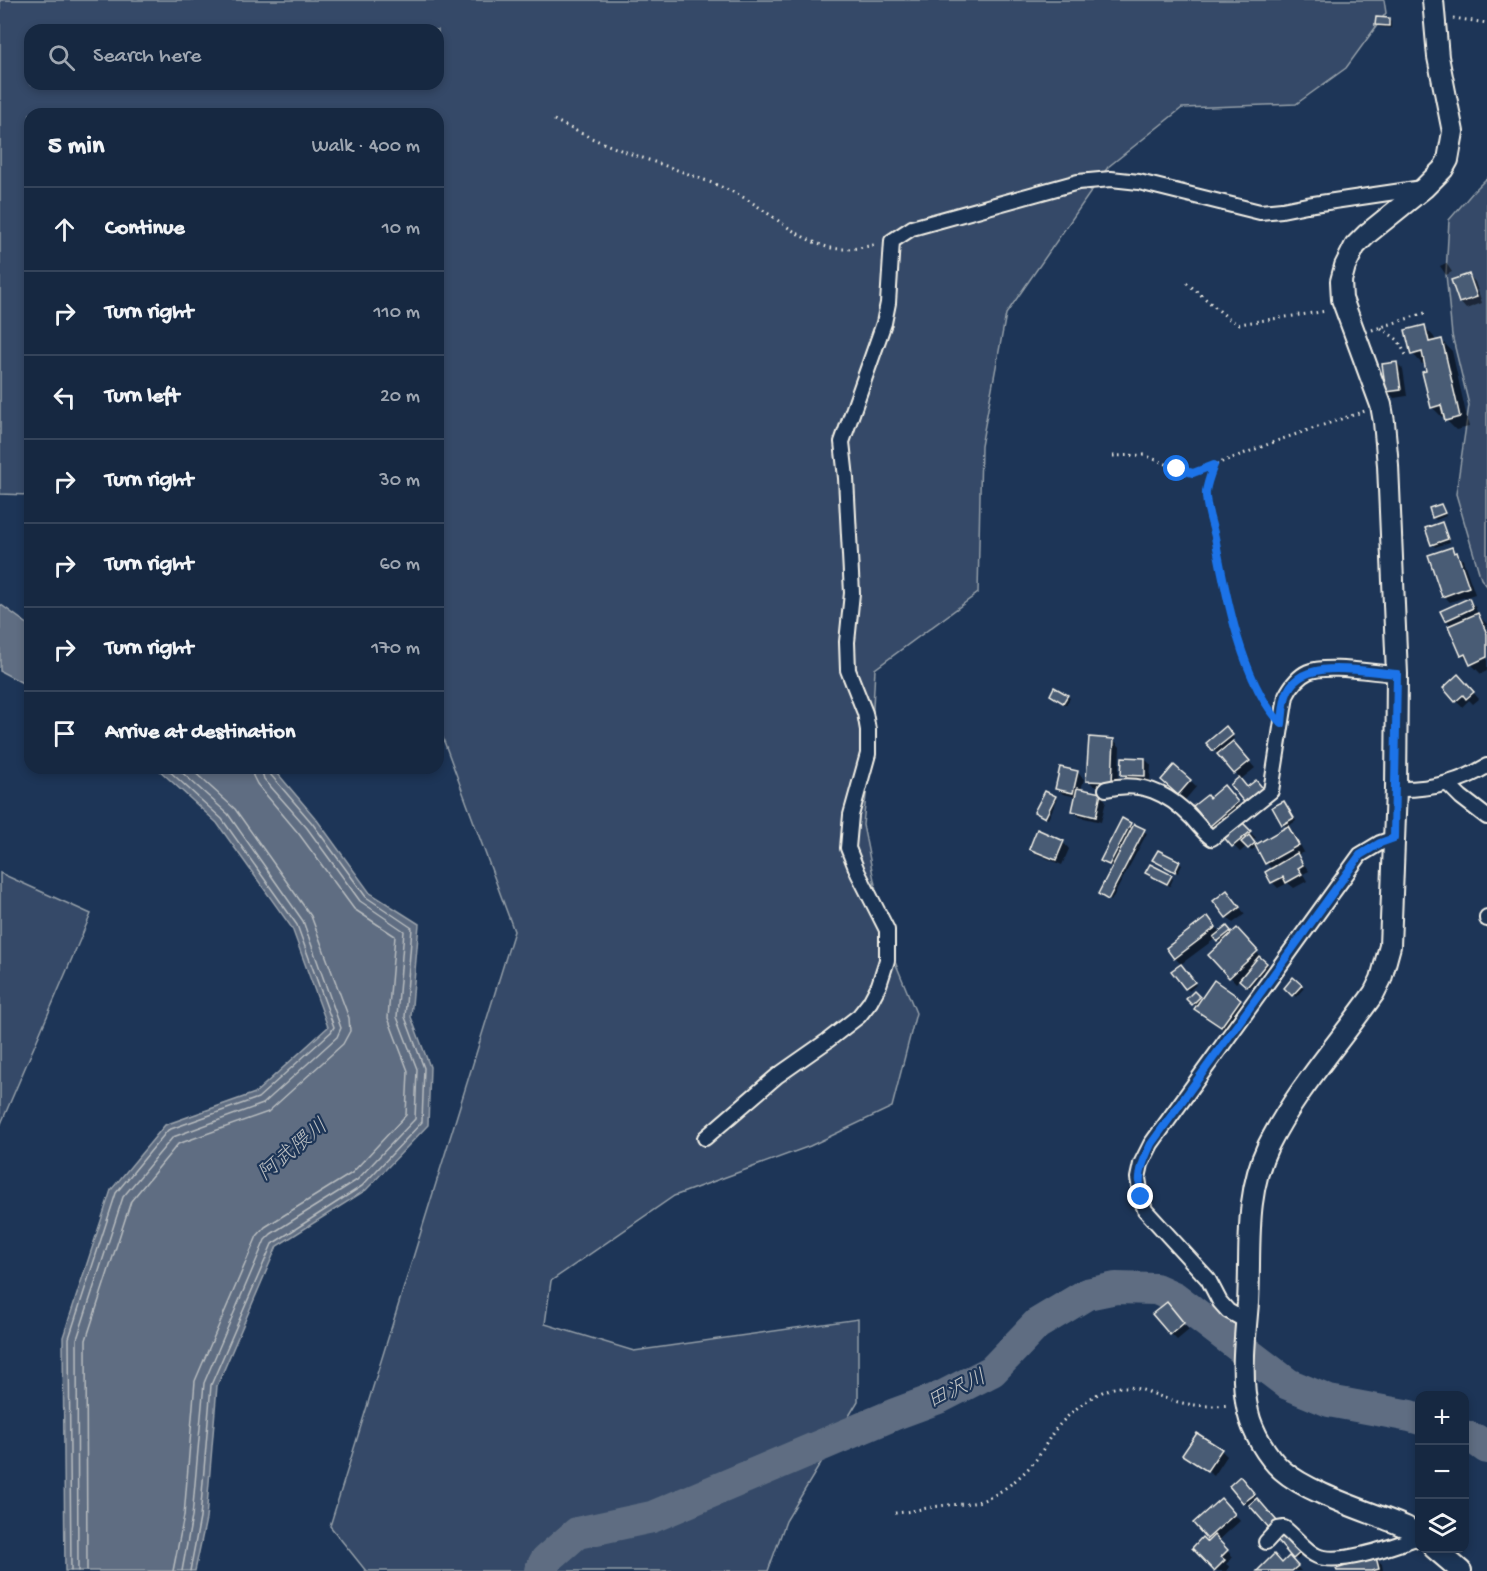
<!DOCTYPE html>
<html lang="en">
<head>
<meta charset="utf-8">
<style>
	body { margin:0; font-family:"Gochi Hand","Klee One",sans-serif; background:#23344c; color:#f1f3f6 }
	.controls { position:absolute; right:18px; bottom:18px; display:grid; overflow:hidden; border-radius:12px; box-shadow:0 3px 9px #0003 }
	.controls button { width:54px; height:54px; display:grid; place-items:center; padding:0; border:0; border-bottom:2px solid #35445a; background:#162841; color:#f1f3f6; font:30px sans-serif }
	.stop { position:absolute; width:18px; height:18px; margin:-14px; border:4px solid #1a73e8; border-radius:50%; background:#fff }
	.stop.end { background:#1a73e8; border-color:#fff; box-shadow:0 2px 6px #0008 }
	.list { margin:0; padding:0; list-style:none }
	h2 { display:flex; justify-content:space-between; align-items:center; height:78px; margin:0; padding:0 24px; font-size:26px }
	h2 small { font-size:20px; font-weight:400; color:#9ea6b1 }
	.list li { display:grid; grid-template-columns:39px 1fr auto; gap:18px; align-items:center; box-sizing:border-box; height:84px; padding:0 24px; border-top:2px solid #35445a }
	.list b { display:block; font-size:22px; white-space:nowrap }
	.list em { font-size:20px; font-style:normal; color:#9ea6b1 }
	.icon { flex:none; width:33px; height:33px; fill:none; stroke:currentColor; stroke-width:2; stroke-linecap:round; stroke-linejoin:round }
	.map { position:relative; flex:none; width:1487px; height:1571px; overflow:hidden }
	.search { position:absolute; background:#162841; box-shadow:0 3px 9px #0003; left:24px; top:24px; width:420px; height:66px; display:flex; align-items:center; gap:15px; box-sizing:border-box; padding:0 21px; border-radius:18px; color:#9ea6b1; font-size:22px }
	.panel { position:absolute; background:#162841; box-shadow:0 3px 9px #0003; left:24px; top:108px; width:420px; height:666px; border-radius:18px }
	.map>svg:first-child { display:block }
	.green { fill:#354a67; stroke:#949ea8; stroke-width:1.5; fill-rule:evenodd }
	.water { fill:#5e6d82; stroke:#9aa2ab; stroke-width:1.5 }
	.shadow { fill:#0007 }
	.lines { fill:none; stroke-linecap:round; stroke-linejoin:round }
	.shore { stroke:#b8bcbf; stroke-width:1.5 }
	.river { stroke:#5e6d82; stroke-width:32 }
	.building { fill:#485b74; stroke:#f4f1e8; stroke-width:1.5 }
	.street-casing { stroke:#f4f1e8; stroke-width:18 }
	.secondary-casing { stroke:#f4f1e8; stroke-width:24 }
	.path { stroke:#f4f1e8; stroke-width:3; stroke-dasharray:1.5 4.5; stroke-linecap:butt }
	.street { stroke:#1d3557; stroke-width:14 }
	.secondary { stroke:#1d3557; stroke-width:20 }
	.route { stroke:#1a73e8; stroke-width:8 }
	.labels { text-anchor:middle; stroke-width:4.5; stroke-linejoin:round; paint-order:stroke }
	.water-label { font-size:21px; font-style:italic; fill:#c0c3c4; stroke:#1d3557 }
</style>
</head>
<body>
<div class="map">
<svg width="1487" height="1571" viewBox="0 0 1487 1571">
	<rect width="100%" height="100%" fill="#1d3557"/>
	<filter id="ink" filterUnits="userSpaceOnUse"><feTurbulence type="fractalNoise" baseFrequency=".0167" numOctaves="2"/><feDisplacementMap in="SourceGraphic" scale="12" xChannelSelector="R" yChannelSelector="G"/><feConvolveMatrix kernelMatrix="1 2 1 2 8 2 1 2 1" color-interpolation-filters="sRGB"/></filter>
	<g filter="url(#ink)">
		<!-- green -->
		<g class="green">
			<path d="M 0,0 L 1384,0 L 1386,13 L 1346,68 L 1296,104 L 1182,108 L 1108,167 L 1006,314 L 981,446 L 978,593 L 875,669 L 871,745 L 863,825 L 886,940 L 916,1013 L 892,1107 L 810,1146 L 674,1196 L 551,1281 L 545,1324 L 634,1351 L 858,1319 L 858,1401 L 786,1521 L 768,1571 L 366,1571 L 330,1526 L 514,931 L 438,725 L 438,114 L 30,114 L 30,495 L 0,494 ZM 30,30 L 438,30 L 438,84 L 30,84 Z"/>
			<polygon points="1487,178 1487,586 1481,579 1456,494 1469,405 1452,335 1446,274 1449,220 1474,191"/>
			<polygon points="0,873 91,914 0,1126"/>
		</g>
		<!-- water -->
		<g class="water">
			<polygon points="0,604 30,626 30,687 0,671"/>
			<polygon points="157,768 273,768 317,820 370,893 419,924 411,1017 430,1067 428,1125 366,1190 277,1246 217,1386 206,1519 195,1571 65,1571 63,1337 111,1190 165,1125 255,1093 328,1027 292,928 217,823"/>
		</g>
		<!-- shadow -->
		<g class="shadow">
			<polygon points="1389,20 1391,22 1391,28 1380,27 1377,24"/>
			<polygon points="1446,263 1452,272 1446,275 1440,266"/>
			<polygon points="1469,275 1475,282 1482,303 1466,309 1460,302"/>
			<polygon points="1425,327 1434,337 1436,342 1442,341 1452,351 1469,427 1456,430 1446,420 1445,416 1442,417 1432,407 1426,363 1422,364 1413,354"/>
			<polygon points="1397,363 1403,369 1407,396 1394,398 1388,391"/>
			<polygon points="1441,506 1446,516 1436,520 1433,517"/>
			<polygon points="1442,523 1450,542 1435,547 1432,544"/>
			<polygon points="1452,549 1463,560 1475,594 1450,602 1444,596"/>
			<polygon points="1469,600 1475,606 1478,615 1487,624 1487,671 1481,674 1462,655 1452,626 1446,620"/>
			<polygon points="1464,682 1479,699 1473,704 1469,700 1462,707 1456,701"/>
			<polygon points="1051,695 1067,696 1070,698 1066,705"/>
			<polygon points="1225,728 1234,738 1231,741 1255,768 1240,780 1248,789 1271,799 1232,785 1240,778 1208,743"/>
			<polygon points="1114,740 1120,747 1118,787 1094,786 1088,780"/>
			<polygon points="1145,759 1151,765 1150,782 1129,781 1123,775"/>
			<polygon points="1077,772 1084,779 1081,790 1100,794 1106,801 1101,822 1080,817 1074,811 1077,797 1063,794 1057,788"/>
			<polygon points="1190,781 1196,787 1185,800 1169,786"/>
			<polygon points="1230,793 1243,809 1217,831 1211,825 1209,799"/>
			<polygon points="1055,797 1057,800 1048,819 1035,812"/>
			<polygon points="1284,802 1296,821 1287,827 1294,834 1304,852 1297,855 1309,871 1303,874 1307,881 1294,888 1288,883 1278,888 1272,882 1273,869 1266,863 1257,846 1251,851 1247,846 1240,852 1224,836 1246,828 1256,838 1252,841 1256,846 1287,828 1274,808"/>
			<polygon points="1130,824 1134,828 1147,833 1111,901 1099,894 1113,867 1105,863"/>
			<polygon points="1063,842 1069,849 1062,865 1037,854 1031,848"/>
			<polygon points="1158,852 1182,865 1178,873 1154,860"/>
			<polygon points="1149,875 1171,876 1173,879 1170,886"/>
			<polygon points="1233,899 1245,914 1233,923 1227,917"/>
			<polygon points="1214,924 1220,933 1226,928 1232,934 1237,930 1269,966 1250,988 1240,979 1236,983 1210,955 1222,944 1216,938 1181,964 1175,958"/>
			<polygon points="1183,969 1196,985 1189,991 1186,988"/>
			<polygon points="1294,979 1304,988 1296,997 1286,988"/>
			<polygon points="1194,993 1202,1001 1240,1000 1246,1006 1228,1033 1196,1009 1197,1007 1188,998"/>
			<polygon points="1173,1310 1189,1330 1177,1340 1171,1334"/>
			<polygon points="1221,1450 1227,1456 1214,1476 1184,1454"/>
			<polygon points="1240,1478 1256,1497 1247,1505 1231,1486"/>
			<polygon points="1227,1506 1240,1521 1218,1541 1233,1557 1226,1564 1230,1567 1226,1571 1217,1571 1194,1548 1207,1544 1211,1541 1195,1523"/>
			<polygon points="1283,1533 1303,1554 1297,1560 1277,1538"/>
			<polygon points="1289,1558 1301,1571 1259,1571 1282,1565"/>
			<polygon points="1375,1558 1382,1564 1383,1571 1339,1571"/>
		</g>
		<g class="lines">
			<!-- shore -->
			<g class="shore">
				<polyline points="71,1571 69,1338 116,1193 168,1130 258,1098 331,1032 334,1027 297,925 222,819 166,768"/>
				<polyline points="78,1571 77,1339 123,1197 173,1137 263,1104 337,1037 341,1028 303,921 228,814 177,768"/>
				<polyline points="87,1571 86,1340 131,1201 178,1144 268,1112 343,1044 350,1031 349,1018 311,916 235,809 190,768"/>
				<polyline points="173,1571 184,1516 195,1381 257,1236 265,1227 352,1173 406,1115 408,1071 388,1018 395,936 354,909 299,834 257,784 253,776 252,768"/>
				<polyline points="182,1571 192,1517 204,1383 265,1240 271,1234 357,1180 415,1119 417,1069 397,1017 404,931 360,901 307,828 264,779 261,768"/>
				<polyline points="190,1571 200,1518 211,1385 272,1244 362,1186 422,1122 424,1068 405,1017 412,928 366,897 312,823 270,774 269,768"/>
			</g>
			<!-- river -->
			<g class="river">
				<polyline points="1464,1436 1476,1440 1487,1448"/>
				<polyline points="540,1571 546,1560 577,1533 652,1517 895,1414 941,1397 992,1371 1037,1324 1087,1294 1116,1288 1156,1289 1174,1297 1288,1384 1329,1401 1410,1416 1420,1419"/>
			</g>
		</g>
		<!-- building -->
		<g class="building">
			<polygon points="1376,17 1389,18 1389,26 1375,25"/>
			<polygon points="1469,274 1477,297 1459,303 1451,280"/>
			<polygon points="1425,325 1429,342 1442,339 1460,417 1445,421 1441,405 1431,408 1422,372 1426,371 1422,352 1411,355 1405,330"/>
			<polygon points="1397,362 1401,390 1386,392 1382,364"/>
			<polygon points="1441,504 1445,513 1432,518 1429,508"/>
			<polygon points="1442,522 1448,539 1431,545 1425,528"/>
			<polygon points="1452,547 1454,553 1457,552 1469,587 1442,597 1428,555"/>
			<polygon points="1469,598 1473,608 1445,621 1440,611"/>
			<polygon points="1478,613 1487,634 1487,657 1470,665 1465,654 1461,656 1448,626"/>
			<polygon points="1458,674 1474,692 1466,699 1463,695 1455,702 1443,688"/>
			<polygon points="1054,687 1068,695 1063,703 1050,695"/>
			<polygon points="1226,726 1233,735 1213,751 1206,743"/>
			<polygon points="1089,737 1114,739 1112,782 1086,781"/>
			<polygon points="1233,741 1250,761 1234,774 1217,754"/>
			<polygon points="1122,757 1145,758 1145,776 1121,775"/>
			<polygon points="1174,765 1191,780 1178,795 1161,780"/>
			<polygon points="1060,767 1078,771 1073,793 1055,789"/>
			<polygon points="1239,777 1247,787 1256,780 1266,792 1248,807 1230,785"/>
			<polygon points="1224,785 1238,802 1210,826 1193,806 1207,795 1209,798"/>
			<polygon points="1077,788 1101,793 1096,817 1072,811"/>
			<polygon points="1045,791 1056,796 1045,818 1034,812"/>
			<polygon points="1284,801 1294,818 1282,825 1272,807"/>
			<polygon points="1122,818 1131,823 1109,865 1100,861"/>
			<polygon points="1240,820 1251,831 1232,847 1222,835"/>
			<polygon points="1134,824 1145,829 1108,900 1098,894"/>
			<polygon points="1288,826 1299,845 1265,864 1255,845"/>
			<polygon points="1037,829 1064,841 1056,860 1029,849"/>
			<polygon points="1249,835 1255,843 1248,849 1241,842"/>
			<polygon points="1158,850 1180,861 1175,872 1152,860"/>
			<polygon points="1297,853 1303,865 1298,868 1302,874 1286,883 1283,877 1271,883 1265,872"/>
			<polygon points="1150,864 1172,875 1167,884 1145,873"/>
			<polygon points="1227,890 1240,907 1226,918 1213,901"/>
			<polygon points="1208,916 1216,927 1174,959 1166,948"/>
			<polygon points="1227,926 1231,931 1217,942 1213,937"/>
			<polygon points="1237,928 1258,951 1229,978 1208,955"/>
			<polygon points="1259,956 1267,963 1247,987 1239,980"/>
			<polygon points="1181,964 1195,982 1185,989 1171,971"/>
			<polygon points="1293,977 1302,985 1292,996 1284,988"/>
			<polygon points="1214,980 1241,999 1221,1027 1194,1009"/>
			<polygon points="1194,991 1200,997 1192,1005 1186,999"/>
			<polygon points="1167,1302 1184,1323 1170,1335 1152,1314"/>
			<polygon points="1197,1433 1222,1449 1207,1471 1182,1455"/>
			<polygon points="1240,1476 1255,1494 1243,1503 1229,1486"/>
			<polygon points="1221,1498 1235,1514 1207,1539 1193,1523"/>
			<polygon points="1257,1498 1277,1521 1269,1528 1249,1505"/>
			<polygon points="1283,1531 1302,1551 1293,1559 1275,1538"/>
			<polygon points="1214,1535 1228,1550 1221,1557 1225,1560 1214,1571 1192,1548 1202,1537 1207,1542"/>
			<polygon points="1274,1554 1282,1563 1289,1556 1298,1566 1292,1571 1257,1571"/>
			<polygon points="1376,1557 1379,1569 1372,1571 1337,1571 1336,1569"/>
		</g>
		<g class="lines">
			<!-- street casing -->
			<g class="street-casing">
				<g id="street">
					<polyline points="1448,784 1461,797 1487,817"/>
					<path d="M 1106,789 C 1141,780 1168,793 1192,818 C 1198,825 1204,833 1212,838 L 1271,791 L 1286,696 C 1291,686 1297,677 1308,672 C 1326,664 1375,673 1397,674"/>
					<path d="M 1396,789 C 1429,790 1459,783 1487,766"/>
					<polyline points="1487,919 1487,917"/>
					<polyline points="705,1138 777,1076 827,1041 859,1016 870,1002 879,985 887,960 887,930 858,873 848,848 851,815 868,754 868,730 865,713 848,670 847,642 852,593 846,478 842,442 884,323 888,303 892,241 912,228 1078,182 1111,179 1139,182 1260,212 1282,210 1307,205 1422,188"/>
					<polyline points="1246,1321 1228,1311 1220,1302 1208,1279 1145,1210 1141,1197 1138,1178 1141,1164 1151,1144 1360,855 1380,843 1394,838"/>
					<path d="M 1266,1542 L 1278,1529 L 1284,1528 C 1295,1536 1305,1551 1317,1556 C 1340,1566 1396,1545 1419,1537"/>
				</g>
			</g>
			<!-- secondary casing -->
			<g class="secondary-casing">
				<g id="secondary">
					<path d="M 1420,1537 L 1406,1527 C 1371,1512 1309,1494 1282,1470 C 1267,1457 1252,1431 1248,1412 C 1240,1376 1245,1338 1248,1303 C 1251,1249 1244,1196 1268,1146 C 1296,1090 1339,1043 1374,993 L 1381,979 L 1390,946 L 1396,789 L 1397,674 L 1388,465 L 1384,422 L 1381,405 L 1342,299 L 1341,281 L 1345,266 L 1355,246 L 1367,234 L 1424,188 L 1443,169 L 1448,160 L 1453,132 L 1438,57 L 1433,0"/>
					<polyline points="1434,1548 1461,1571"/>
				</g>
			</g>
			<!-- path -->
			<g class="path">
				<polyline points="1453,18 1487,23"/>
				<path d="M 554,120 C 568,127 582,134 596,140 C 642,160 691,172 737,194 C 767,209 791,235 824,246 C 841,252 861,248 878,244"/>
				<polyline points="1187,283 1229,319 1239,324 1327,311"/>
				<polyline points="1381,328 1398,340 1406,355"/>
				<polyline points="1372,330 1428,312"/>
				<polyline points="1113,456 1144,455 1186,472 1193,473 1282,439 1365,411"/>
				<polyline points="1214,465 1206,492 1227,601 1237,635 1258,691 1269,710"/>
				<path d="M 895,1513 C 910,1512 924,1508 940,1506 C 950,1504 961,1505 972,1503 C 994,1500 1021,1478 1035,1461 C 1043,1451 1048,1439 1055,1430 C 1069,1413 1089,1396 1110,1389 C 1133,1382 1150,1394 1171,1400 C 1190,1406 1210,1407 1230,1405"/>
			</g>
			<!-- street -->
			<use href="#street" class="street"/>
			<!-- secondary -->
			<use href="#secondary" class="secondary"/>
		</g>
	</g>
	<g class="lines" filter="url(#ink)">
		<!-- route -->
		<path class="route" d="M 1141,1197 C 1137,1176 1142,1163 1151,1144 L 1360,855 L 1380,843 L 1394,838 L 1397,674 C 1365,672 1298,655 1286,696 C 1283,705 1283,715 1282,724 C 1242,685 1225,591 1215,537 C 1212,523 1205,505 1206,492 C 1207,483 1211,473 1214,465 L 1193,473 L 1177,469"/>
	</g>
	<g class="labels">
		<!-- water labels -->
		<g class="water-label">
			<text transform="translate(292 1149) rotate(-40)" y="7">阿武隈川</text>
			<text transform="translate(956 1388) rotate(-26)" y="7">田沢川</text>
		</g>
	</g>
</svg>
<div class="controls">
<button>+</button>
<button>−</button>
<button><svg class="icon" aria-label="layers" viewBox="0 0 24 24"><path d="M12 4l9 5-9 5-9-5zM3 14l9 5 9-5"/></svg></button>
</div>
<div class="stop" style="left:1177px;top:469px"></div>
<div class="stop end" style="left:1141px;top:1197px"></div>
<div class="search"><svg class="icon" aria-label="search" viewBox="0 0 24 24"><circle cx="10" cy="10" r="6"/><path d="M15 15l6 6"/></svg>Search here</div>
<section class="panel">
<h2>5 min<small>Walk · 400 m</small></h2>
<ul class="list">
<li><svg class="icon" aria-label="ahead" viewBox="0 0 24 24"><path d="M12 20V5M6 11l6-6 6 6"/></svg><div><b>Continue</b></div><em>10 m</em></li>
<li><svg class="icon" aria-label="right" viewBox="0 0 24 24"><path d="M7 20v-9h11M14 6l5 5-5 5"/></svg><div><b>Turn right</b></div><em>110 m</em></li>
<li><svg class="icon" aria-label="left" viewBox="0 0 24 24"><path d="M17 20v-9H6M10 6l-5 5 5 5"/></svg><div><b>Turn left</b></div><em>20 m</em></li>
<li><svg class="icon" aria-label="right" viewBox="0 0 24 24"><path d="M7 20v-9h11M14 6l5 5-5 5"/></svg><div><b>Turn right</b></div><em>30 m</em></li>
<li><svg class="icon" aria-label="right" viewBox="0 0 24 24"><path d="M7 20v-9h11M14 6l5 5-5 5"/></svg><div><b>Turn right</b></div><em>60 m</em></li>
<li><svg class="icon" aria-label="right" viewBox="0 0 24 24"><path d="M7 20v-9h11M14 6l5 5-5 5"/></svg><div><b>Turn right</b></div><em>170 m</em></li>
<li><svg class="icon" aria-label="arrive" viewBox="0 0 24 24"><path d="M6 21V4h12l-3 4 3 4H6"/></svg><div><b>Arrive at destination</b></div></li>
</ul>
</section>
</div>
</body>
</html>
